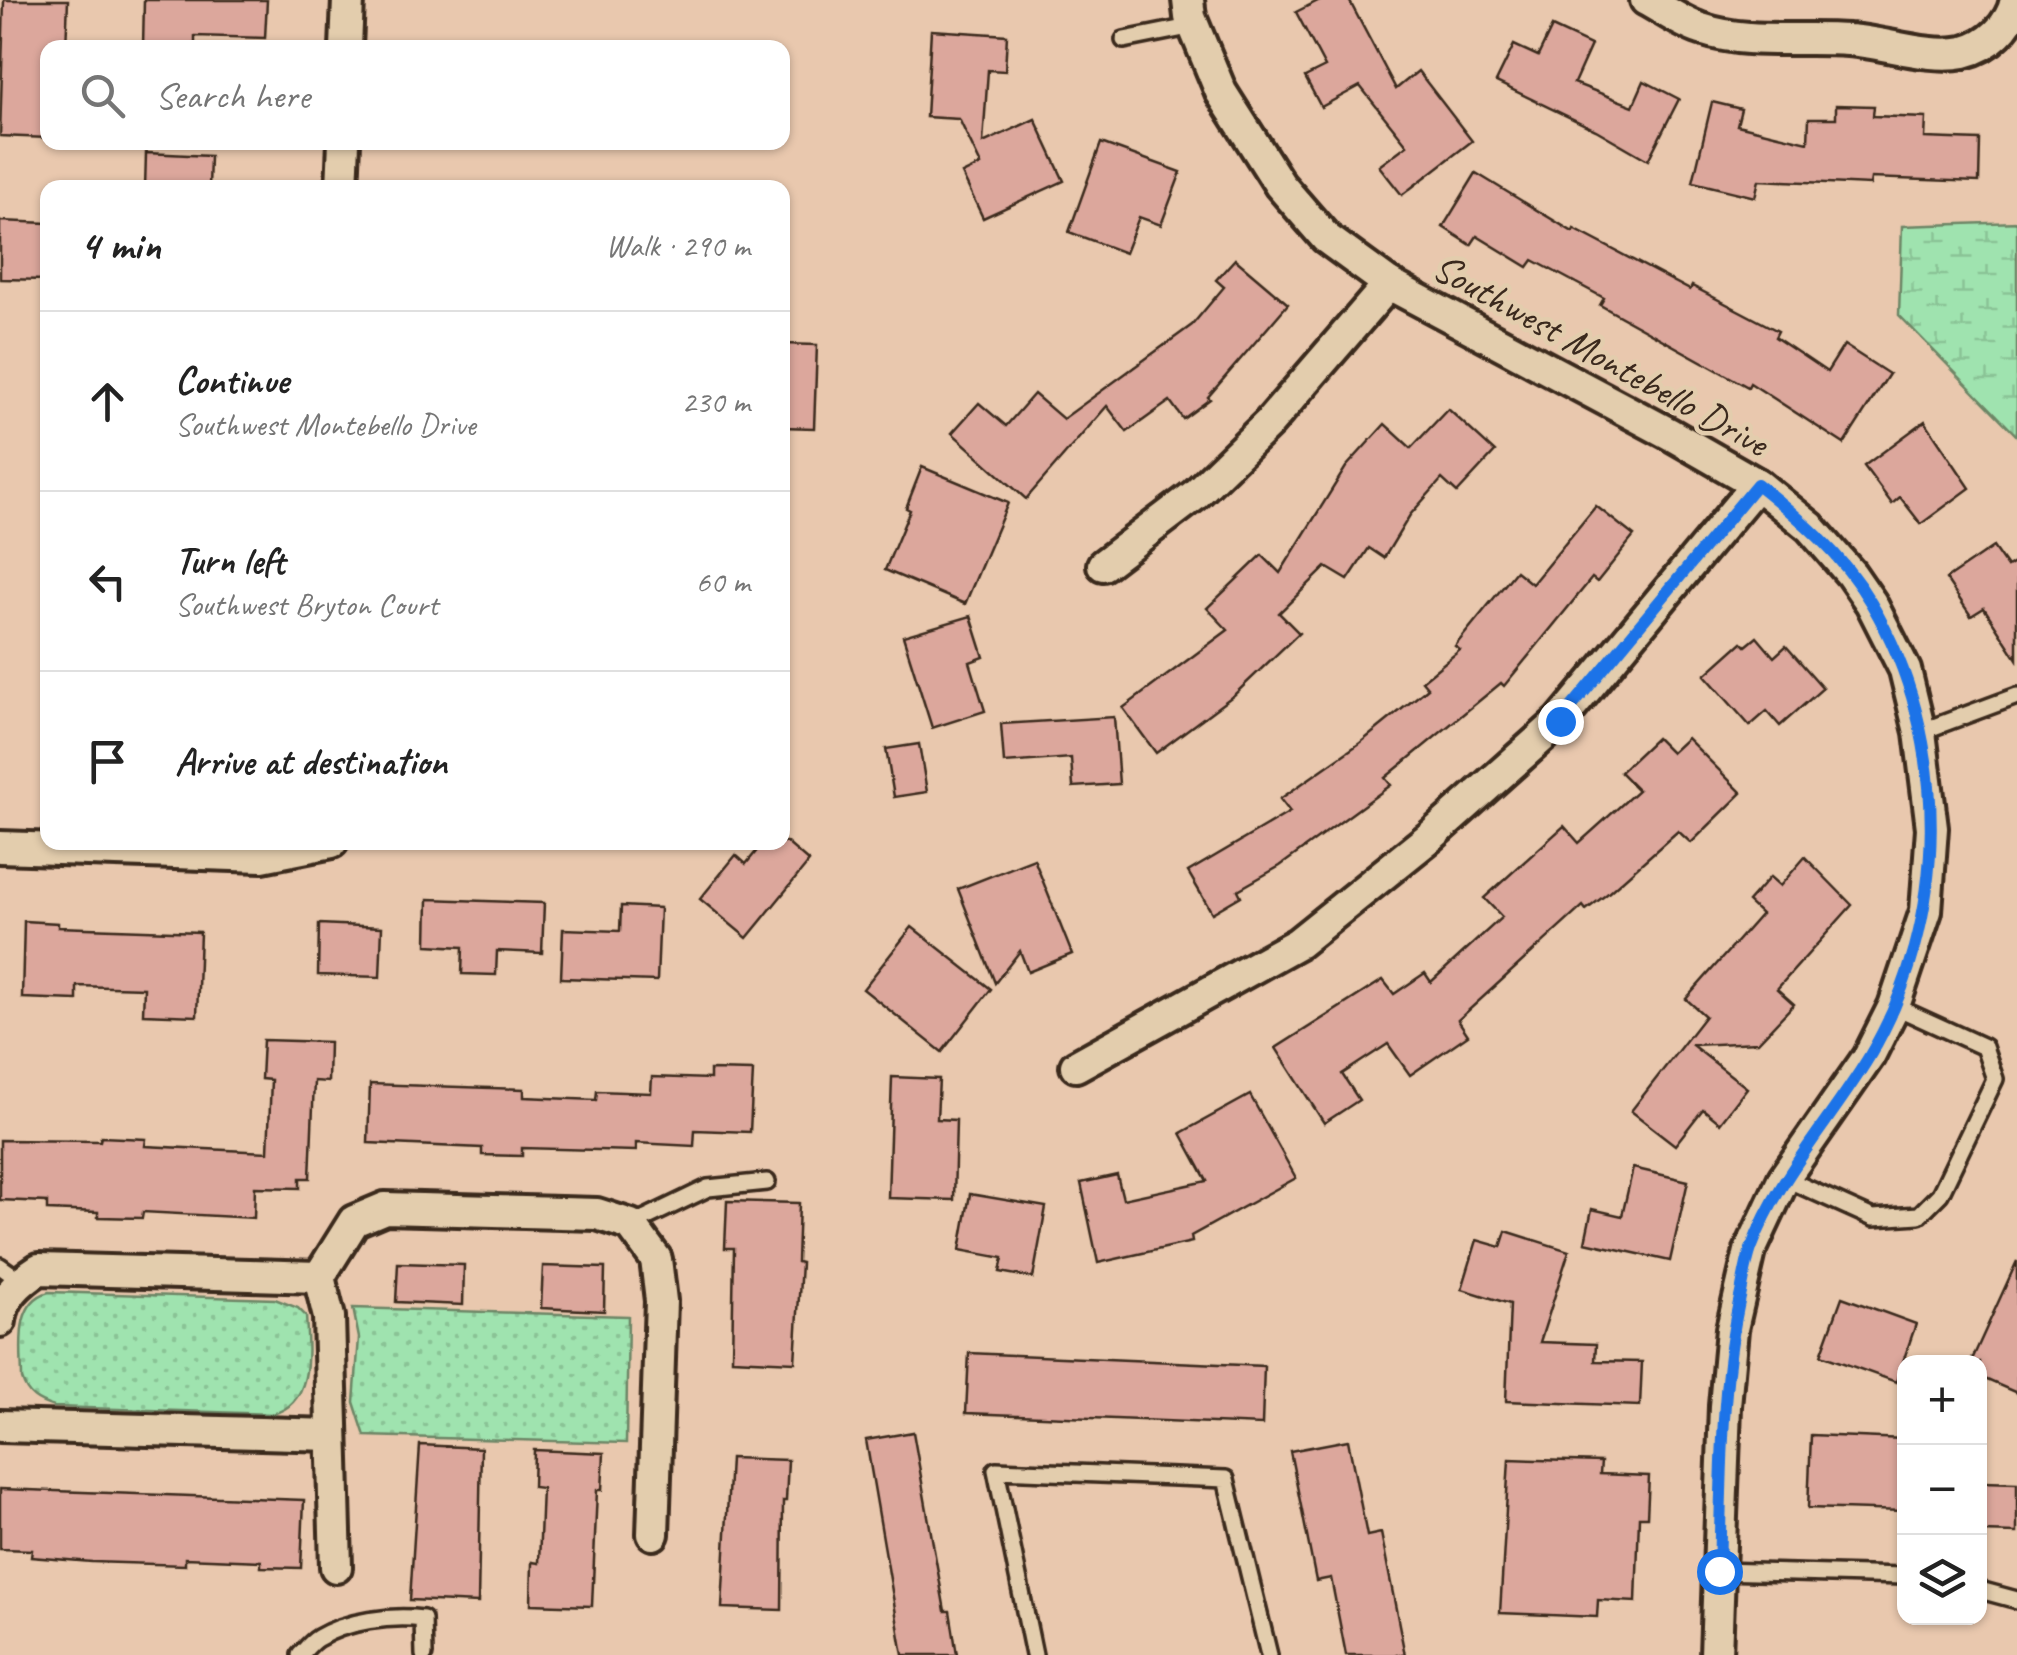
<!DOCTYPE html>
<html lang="en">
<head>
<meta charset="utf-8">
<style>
	body { margin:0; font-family:Caveat,sans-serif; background:#f6f6f6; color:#222 }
	.controls { position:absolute; right:30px; bottom:30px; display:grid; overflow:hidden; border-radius:20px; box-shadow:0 2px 8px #0004 }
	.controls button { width:90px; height:90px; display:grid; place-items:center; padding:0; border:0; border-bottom:2px solid #e0e0e0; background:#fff; color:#222; font:50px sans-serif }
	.stop { position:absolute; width:30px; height:30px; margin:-22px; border:8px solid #1a73e8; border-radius:50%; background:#fff }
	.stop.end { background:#1a73e8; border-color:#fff; box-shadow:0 2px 10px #0008 }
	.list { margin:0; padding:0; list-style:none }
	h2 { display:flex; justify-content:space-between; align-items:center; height:130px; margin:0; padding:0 40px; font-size:42px }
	h2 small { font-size:32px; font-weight:400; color:#767676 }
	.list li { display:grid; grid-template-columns:65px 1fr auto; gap:30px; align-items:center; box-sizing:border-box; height:180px; padding:0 40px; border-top:2px solid #e0e0e0 }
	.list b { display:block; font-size:38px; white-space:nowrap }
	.list p { margin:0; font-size:32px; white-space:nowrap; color:#767676 }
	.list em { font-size:32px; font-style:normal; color:#767676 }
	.icon { flex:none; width:55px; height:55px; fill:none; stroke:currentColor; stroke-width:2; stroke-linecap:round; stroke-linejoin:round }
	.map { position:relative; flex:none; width:2017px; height:1655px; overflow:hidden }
	.search { position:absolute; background:#fff; box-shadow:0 2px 8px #0004; left:40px; top:40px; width:750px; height:110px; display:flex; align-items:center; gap:25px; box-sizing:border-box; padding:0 35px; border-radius:20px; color:#767676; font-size:38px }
	.panel { position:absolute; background:#fff; box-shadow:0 2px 8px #0004; left:40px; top:180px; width:750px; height:670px; border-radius:20px }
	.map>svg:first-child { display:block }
	.green { fill:url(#green-dots); stroke:#6d8666; stroke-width:2.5 }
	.wetland { fill:url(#wetland-marsh); stroke:#6d8666; stroke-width:2.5 }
	.building { fill:#dca79c; stroke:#3b2a1e; stroke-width:2.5 }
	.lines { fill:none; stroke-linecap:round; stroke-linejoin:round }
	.service-casing { stroke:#3b2a1e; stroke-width:22 }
	.minor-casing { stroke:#3b2a1e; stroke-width:38 }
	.service { stroke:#e3cdad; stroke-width:15 }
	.minor { stroke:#e3cdad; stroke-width:30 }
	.route { stroke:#1a73e8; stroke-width:12 }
	.labels { text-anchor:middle; stroke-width:9; stroke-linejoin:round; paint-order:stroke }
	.street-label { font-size:40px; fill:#3b2a1e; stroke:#e3cdad }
</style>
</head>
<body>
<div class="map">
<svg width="2017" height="1655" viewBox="0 0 2017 1655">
	<defs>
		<pattern id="green-dots" width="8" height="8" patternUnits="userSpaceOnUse" patternTransform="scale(2.5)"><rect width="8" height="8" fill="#9fe3af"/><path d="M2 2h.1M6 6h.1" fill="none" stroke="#8ac396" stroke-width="1.8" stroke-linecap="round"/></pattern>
		<pattern id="wetland-marsh" width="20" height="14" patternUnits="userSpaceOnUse" patternTransform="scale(2.5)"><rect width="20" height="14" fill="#9fe3af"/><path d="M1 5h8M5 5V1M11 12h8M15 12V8" fill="none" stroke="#8ac396"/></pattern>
	</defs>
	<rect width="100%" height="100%" fill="#e9c8ae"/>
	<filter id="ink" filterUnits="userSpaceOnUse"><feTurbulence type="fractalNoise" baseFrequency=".01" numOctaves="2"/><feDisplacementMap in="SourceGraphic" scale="20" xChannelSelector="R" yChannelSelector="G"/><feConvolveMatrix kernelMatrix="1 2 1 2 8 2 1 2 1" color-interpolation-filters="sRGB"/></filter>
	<g filter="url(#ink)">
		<!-- green -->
		<g class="green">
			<path d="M 49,1292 L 275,1299 L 298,1308 L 306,1316 C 308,1351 314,1404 272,1414 L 54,1407 C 38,1402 27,1396 22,1379 C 22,1350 13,1302 49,1292 Z"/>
			<polygon points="353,1308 628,1316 626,1443 365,1436 354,1402 359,1338"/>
		</g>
		<!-- wetland -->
		<polygon class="wetland" points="2017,222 2017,436 1899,315 1902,226"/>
		<!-- building -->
		<g class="building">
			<polygon points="4,0 68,0 66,48 48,48 48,138 0,136"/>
			<polygon points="144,0 267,0 265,38 195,36 195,48 143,48"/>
			<polygon points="1320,0 1349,0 1396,89 1418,71 1472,141 1402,195 1379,166 1407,145 1360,86 1321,107 1305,77 1325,67 1296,12"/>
			<polygon points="1552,27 1591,45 1574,83 1633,106 1644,81 1679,99 1648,160 1596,130 1496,82 1514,45 1538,56"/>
			<polygon points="931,30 1007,35 1005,71 988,70 983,143 1035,119 1064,181 983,218 962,174 981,165 959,119 926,117"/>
			<polygon points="1712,102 1741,109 1737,125 1808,142 1809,118 1836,118 1836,105 1874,106 1873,116 1926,118 1925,138 1980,140 1979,182 1871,178 1870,185 1759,180 1755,197 1693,182"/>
			<polygon points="1101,143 1181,172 1161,225 1139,217 1125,253 1069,232"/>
			<polygon points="146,153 210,156 209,188 145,188"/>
			<polygon points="1476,173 1573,232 1574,229 1690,290 1692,286 1778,331 1775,337 1827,372 1844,345 1889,374 1844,444 1750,383 1748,387 1600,305 1604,298 1533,260 1528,267 1477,236 1471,245 1443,227"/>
			<polygon points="0,221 48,223 48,280 0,279"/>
			<polygon points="1235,259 1288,304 1208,397 1210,399 1183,419 1170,401 1127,432 1107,406 1026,499 952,433 979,403 1006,426 1034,394 1063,419 1192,325 1224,287 1216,280"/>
			<polygon points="782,344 817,345 814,428 782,427"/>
			<polygon points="1448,409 1495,452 1457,493 1442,479 1410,515 1384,558 1369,548 1348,580 1326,567 1279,613 1299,633 1234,695 1156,753 1123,708 1228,630 1207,608 1262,555 1280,573 1346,467 1385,424 1411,448"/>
			<polygon points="1925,421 1970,488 1921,524 1900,497 1892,504 1864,466"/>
			<polygon points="922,467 1008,503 965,604 885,570 910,510 906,508"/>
			<polygon points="1596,506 1634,536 1597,582 1592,578 1504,686 1501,683 1385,778 1391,785 1280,866 1238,890 1241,896 1212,913 1188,872 1290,812 1280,799 1360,743 1428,688 1422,681 1460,650 1455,646 1516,571 1532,584"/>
			<polygon points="1993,547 2007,567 2017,561 2017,659 1984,608 1971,616 1946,579"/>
			<polygon points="971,616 984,657 970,662 985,711 932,728 903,636"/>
			<polygon points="1757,637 1774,657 1786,646 1823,688 1780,726 1767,711 1750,726 1705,675 1742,642 1746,646"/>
			<polygon points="1114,717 1119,784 1073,787 1071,758 1004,763 1001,724"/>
			<polygon points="1656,738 1671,753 1687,738 1742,793 1691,843 1678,831 1607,894 1586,910 1583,906 1458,1020 1468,1035 1410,1075 1388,1044 1342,1074 1359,1100 1324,1123 1276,1048 1383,980 1394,994 1425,973 1431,982 1502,917 1484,898 1564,826 1579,843 1638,790 1620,772"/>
			<polygon points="919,744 927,792 894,797 886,749"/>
			<polygon points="764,842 786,842 809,862 747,938 700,899 736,855 746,864"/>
			<polygon points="1805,857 1852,905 1777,989 1794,1004 1758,1042 1692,1045 1747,1088 1720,1123 1703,1109 1675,1145 1631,1111 1705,1016 1686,999 1761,914 1748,902 1770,877 1780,886"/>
			<polygon points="1034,859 1072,954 1028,972 1020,951 995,983 958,889"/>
			<polygon points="428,899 544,903 542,953 497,951 496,975 462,974 463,947 427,945"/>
			<polygon points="621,906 660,908 657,981 561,978 563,929 620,931"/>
			<polygon points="24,921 58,923 58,927 200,932 197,1016 143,1014 144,988 77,986 77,1000 22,998"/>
			<polygon points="319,924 382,927 380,977 318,975"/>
			<polygon points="912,927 991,989 942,1052 863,989"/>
			<polygon points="263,1040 329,1042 328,1082 314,1081 310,1178 300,1178 300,1188 255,1187 254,1218 143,1212 142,1218 98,1217 98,1212 47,1210 47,1202 0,1200 0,1140 100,1141 101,1137 146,1139 145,1146 268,1152 271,1080 261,1079"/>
			<polygon points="710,1070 753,1071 750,1132 695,1130 694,1146 636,1143 636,1151 522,1148 522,1156 482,1155 482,1148 368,1143 370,1084 524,1089 524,1097 596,1100 597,1091 651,1093 652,1077 710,1079"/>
			<polygon points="892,1077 939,1079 937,1119 956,1120 954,1200 888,1198"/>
			<polygon points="1250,1095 1296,1178 1191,1236 1192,1242 1098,1263 1081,1183 1117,1175 1123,1199 1207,1181 1181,1133"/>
			<polygon points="1633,1168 1688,1181 1670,1261 1585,1242 1592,1209 1622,1216"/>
			<polygon points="970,1194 1046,1207 1033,1278 1000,1272 1003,1258 960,1250"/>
			<polygon points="727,1201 799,1203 797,1262 801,1263 795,1362 732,1359 734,1248 725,1248"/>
			<polygon points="1506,1231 1569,1251 1540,1342 1596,1344 1595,1361 1642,1362 1640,1406 1506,1401 1510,1304 1462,1289 1477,1240 1501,1247"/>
			<polygon points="2017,1261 2017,1393 1980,1377 1980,1362 1971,1362"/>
			<polygon points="398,1263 464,1265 463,1305 396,1302"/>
			<polygon points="543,1266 605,1268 604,1311 541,1308"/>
			<polygon points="1842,1297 1916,1324 1896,1382 1821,1355"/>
			<polygon points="969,1353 1264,1366 1262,1425 966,1413"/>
			<polygon points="913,1432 945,1611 950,1611 957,1655 903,1655 866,1440"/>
			<polygon points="1811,1435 1904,1439 1904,1511 1808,1508"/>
			<polygon points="1348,1440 1367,1536 1381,1533 1405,1655 1346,1655 1331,1578 1316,1581 1290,1451"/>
			<polygon points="420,1445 481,1448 478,1603 410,1600"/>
			<polygon points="534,1450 604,1453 602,1490 597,1490 592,1606 531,1604 532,1562 539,1563 542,1488 533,1487"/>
			<polygon points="730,1458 788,1460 786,1501 783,1501 782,1610 722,1608"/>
			<polygon points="1509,1459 1601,1462 1600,1474 1649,1476 1647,1517 1639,1517 1636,1602 1598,1600 1597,1617 1500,1613"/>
			<polygon points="1983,1482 2017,1483 2017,1533 1981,1532"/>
			<polygon points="0,1489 304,1500 301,1568 261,1567 261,1561 185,1558 185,1565 92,1562 31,1557 32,1550 0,1549"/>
		</g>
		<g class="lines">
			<!-- service casing -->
			<g class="service-casing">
				<g id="service">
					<polyline points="1124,40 1194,26"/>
					<polyline points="1920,732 2017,696"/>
					<polyline points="1784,1178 1873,1218 1919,1215 1940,1194 1995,1079 1984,1047 1894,1006"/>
					<polyline points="631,1225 708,1188 767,1182"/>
					<polyline points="0,1266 21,1281"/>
					<polyline points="1719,1571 1904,1576"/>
					<polyline points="1980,1590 2017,1600"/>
					<path d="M 300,1655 C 305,1650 311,1642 318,1638 C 346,1621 391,1615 423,1619 L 424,1655"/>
					<polyline points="1034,1655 996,1470 1226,1479 1269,1655"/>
				</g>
			</g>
			<!-- minor casing -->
			<g class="minor-casing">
				<g id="minor">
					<polyline points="1188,0 1190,17 1221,92 1280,185 1326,238 1389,284 1670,434 1757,484 1810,527 1851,574 1871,603 1905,670 1920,732 1932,828 1926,911 1894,1006 1869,1056 1784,1178 1750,1251 1732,1329 1725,1406 1716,1655"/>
					<path d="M 1646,0 C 1663,9 1682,23 1701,29 C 1748,45 1799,36 1848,40 C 1884,42 1928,59 1964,52 C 1989,46 2011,25 2016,0"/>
					<polyline points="346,48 348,0"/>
					<polyline points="342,188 344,142"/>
					<polyline points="1103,565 1195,495 1269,423 1389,284"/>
					<polyline points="0,847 262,856 332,842"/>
					<polyline points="1076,1066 1298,943 1430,837 1560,721 1757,484"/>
					<polyline points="319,1277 354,1221 385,1208 597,1214 631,1225 656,1259 661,1301 653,1534"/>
					<polyline points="319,1277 329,1317 336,1567"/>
					<path d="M 0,1321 C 2,1297 19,1282 39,1269 L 319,1277"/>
					<polyline points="0,1426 332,1435"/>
				</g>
			</g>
			<!-- service -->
			<use href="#service" class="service"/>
			<!-- minor -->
			<use href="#minor" class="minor"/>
		</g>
	</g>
	<g class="lines" filter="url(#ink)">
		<!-- route -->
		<path class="route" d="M 1560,721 L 1757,484 C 1801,519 1842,554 1871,603 C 1952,739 1950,921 1869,1057 C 1830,1122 1778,1176 1751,1249 C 1746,1263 1744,1279 1741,1293 C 1720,1384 1722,1478 1719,1571"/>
	</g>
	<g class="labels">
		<!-- street labels -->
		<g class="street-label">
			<text transform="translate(1601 354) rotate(29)" y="14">Southwest Montebello Drive</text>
		</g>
	</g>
</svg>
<div class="controls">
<button>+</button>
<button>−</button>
<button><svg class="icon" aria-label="layers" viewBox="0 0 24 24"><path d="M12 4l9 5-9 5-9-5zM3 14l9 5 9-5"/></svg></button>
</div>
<div class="stop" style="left:1719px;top:1571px"></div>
<div class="stop end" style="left:1560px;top:721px"></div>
<div class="search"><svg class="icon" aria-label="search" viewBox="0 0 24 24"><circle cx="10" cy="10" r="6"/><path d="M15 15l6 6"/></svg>Search here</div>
<section class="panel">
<h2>4 min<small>Walk · 290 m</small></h2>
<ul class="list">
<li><svg class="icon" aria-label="ahead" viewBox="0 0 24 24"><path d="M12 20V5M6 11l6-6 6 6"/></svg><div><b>Continue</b><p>Southwest Montebello Drive</p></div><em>230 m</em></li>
<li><svg class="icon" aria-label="left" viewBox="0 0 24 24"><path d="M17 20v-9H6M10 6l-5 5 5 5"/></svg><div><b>Turn left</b><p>Southwest Bryton Court</p></div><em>60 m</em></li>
<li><svg class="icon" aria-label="arrive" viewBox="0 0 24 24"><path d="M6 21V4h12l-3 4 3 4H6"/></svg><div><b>Arrive at destination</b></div></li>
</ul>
</section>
</div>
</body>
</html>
